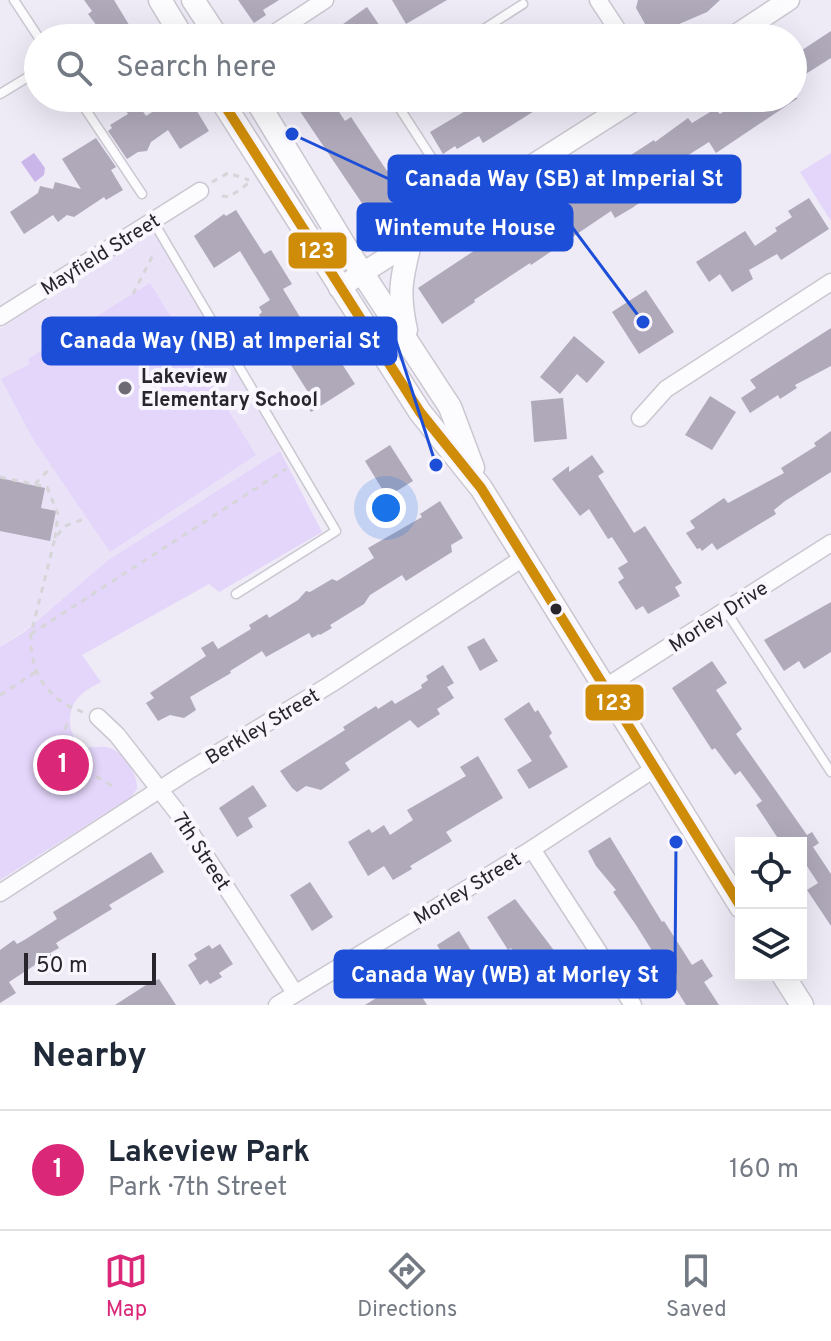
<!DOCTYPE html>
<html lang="en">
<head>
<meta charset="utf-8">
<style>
	body { margin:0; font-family:Overpass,sans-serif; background:#f6f6f7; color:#1f2937 }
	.controls { position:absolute; right:24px; bottom:24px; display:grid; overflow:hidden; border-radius:0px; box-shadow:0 8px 32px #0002 }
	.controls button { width:72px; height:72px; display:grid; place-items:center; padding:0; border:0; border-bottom:2px solid #e0e1e3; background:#fff; color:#1f2937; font:40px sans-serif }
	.scale { position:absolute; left:24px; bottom:20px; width:132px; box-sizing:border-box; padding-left:8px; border:4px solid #28252d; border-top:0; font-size:22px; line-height:28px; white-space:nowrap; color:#28252d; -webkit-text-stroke:6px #f9f6fe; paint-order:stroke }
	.you { position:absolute; left:386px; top:508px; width:28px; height:28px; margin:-20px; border:6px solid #fff; border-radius:50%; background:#1a73e8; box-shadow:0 0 0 12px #1a73e833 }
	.badge { display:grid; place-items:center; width:52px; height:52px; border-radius:50%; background:#db2777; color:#fff; font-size:26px; font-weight:700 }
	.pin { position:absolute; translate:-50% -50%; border:4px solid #fff; box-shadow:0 2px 8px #0006 }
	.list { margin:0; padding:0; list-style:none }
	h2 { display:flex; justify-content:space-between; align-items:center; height:104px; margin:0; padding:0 32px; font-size:34px }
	h2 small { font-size:26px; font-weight:400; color:#747a83 }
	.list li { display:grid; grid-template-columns:52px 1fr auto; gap:24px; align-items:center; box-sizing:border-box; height:120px; padding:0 32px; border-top:2px solid #e0e1e3 }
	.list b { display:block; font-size:30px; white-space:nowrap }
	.list p { margin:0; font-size:26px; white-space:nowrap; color:#747a83 }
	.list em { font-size:26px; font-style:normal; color:#747a83 }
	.icon { flex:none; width:44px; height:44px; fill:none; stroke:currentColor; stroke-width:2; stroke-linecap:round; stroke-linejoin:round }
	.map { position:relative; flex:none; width:831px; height:1005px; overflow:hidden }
	.search { position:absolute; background:#fff; box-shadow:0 8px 32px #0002; left:24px; right:24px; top:24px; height:88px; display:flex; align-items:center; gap:20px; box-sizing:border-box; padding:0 28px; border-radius:44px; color:#747a83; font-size:30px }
	.sheet { height:224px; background:#fff }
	nav { display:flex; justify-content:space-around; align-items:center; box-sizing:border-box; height:112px; border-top:2px solid #e0e1e3; background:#fff; font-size:22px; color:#747a83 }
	nav a { display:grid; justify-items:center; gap:4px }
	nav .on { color:#db2777 }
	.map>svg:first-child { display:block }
	.built { fill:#eae3f8 }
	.green { fill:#e4d6fa }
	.water { fill:#cbb6ea }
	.building { fill:#afa9ba }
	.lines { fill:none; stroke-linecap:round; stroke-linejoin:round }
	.service-casing { stroke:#cac7d0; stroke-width:11 }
	.minor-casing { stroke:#cac7d0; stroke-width:19 }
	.tertiary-casing { stroke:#cac7d0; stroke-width:23 }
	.secondary-casing { stroke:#cac7d0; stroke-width:25 }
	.path { stroke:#d6d5d8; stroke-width:3; stroke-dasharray:6 6; stroke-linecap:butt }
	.service { stroke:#fcfcfe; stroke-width:8 }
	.minor { stroke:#fcfcfe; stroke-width:16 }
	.tertiary { stroke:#fcfcfe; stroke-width:20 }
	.secondary { stroke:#fcfcfe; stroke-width:22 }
	.bus-1-casing { stroke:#f9f6fe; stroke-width:16 }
	.bus-1 { stroke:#ce8c09; stroke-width:10 }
	.poi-dot { fill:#6d6a73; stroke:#f9f6fe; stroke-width:3 }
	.bus-dot { fill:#28252d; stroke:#f9f6fe; stroke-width:3 }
	.labels { text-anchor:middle; stroke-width:8; stroke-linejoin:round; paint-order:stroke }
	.street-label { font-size:20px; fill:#28252d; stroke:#f9f6fe }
	.poi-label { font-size:20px; font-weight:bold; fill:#28252d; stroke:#f9f6fe; text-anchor:start }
	.leader { fill:none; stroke:#1d4ed8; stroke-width:3 }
	.callout-dot { fill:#1d4ed8; stroke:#f9f6fe; stroke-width:3 }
	.callout { fill:#1d4ed8; stroke:#1d4ed8; stroke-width:3 }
	.callout-label { font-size:22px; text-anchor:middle; font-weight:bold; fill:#fff }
	.line-badge { stroke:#f9f6fe; stroke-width:3 }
	.badge-label { font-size:22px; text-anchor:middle; font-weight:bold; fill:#fff }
</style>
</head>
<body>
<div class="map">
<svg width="831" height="1005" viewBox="0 0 831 1005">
	<rect width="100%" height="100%" fill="#eeeaf6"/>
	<!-- built -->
	<polygon class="built" points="158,228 285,447 0,647 0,329"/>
	<!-- green -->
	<g class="green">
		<polygon points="831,153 831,221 800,172"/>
		<polygon points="150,283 256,455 110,552 33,439 1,379 30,364 28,359"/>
		<path d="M 280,451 L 322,532 L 219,592 L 209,584 L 82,655 L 101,682 C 94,686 85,690 80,696 C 66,708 65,739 87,747 C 93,748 100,746 106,747 C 122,749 138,774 137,789 L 131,797 L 0,880 L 0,647 L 23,633 L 107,561 Z"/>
	</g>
	<!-- water -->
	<polygon class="water" points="34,153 45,168 44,175 35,182 21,162"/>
	<!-- building -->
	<g class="building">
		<polygon points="84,0 114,0 137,38 106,38 88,14 92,11"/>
		<polygon points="238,0 279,0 263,10 266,15 254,23"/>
		<polygon points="392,0 447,0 406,24"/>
		<polygon points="638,0 720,0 707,12 670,28 673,32 664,38 653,38 636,8"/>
		<polygon points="367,7 388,38 342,38 336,29"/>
		<polygon points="831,31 831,58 793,82 793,56"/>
		<polygon points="117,98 134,98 146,116 174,98 189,98 209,131 180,149 168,130 151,142 147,151 138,152 127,159 108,131 112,128 110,125 128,114"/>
		<polygon points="291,98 330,98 345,121 351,117 387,171 392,168 416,202 378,227"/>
		<polygon points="487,98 555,98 483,143 479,136 457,149 455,146 443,154 430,132"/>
		<polygon points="744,98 798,98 716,153 709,142 671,166 677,177 632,208 615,218 611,211 531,265 530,263 474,300 475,302 442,324 418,288 525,217 537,210 542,217 593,184 591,181 654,140 655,142 688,118 692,123 715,109 720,114"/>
		<polygon points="96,138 116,167 111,170 123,190 106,200 104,197 74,217 67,215 58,222 53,215 24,234 10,212 38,193 40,186 53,189 55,182 81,189 62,159"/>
		<polygon points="809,198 829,229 781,260 777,254 749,270 753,279 732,292 720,274 709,282 696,262 745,231 755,246 777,231 775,228 792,217 788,211"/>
		<polygon points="236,210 264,254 271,250 292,284 283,289 306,327 315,322 355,384 311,412 301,396 308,392 259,315 262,312 259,307 270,300 240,251 214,268 194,236 224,214 226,216"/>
		<polygon points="646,290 674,332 639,354 612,312"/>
		<polygon points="831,328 831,366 795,385 797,388 780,399 778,395 750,413 741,398 756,388 750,380"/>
		<polygon points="574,336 605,362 587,383 577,374 560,394 540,377"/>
		<polygon points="710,396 736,412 712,450 685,435"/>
		<polygon points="563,398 567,439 534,442 531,401"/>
		<polygon points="831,431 831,472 785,501 774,510 776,514 717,550 712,543 702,551 700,548 697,549 686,533 695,528 690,521 724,498 728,503 784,473 781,468 816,446 814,443"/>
		<polygon points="390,445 413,481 387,497 365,461"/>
		<polygon points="592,455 604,472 598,476 634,533 645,526 682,583 675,587 680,596 648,614 643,606 636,610 618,582 624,578 618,568 628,562 612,537 608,539 589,509 580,516 552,479 569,466 569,472"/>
		<polygon points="0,478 45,488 41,508 56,511 50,541 0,531"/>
		<polygon points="440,501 463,538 451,545 452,552 406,581 402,575 370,595 364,604 330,625 332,628 320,635 319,634 312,638 309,633 266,657 262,651 230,671 231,673 190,697 196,710 184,718 170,715 158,721 146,703 154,698 150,693 206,656 201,648 213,641 218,649 251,629 249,625 267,614 269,618 298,600 306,591 310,592 332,579 337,581 374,558 368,548 422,517 420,514"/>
		<polygon points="831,602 831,652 804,669 799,661 784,671 764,640"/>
		<polygon points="484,638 498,661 480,671 467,647"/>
		<polygon points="712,661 727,683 716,690 742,729 736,734 807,835 812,832 819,843 813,847 831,874 831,926 807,890 818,883 801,857 801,843 781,843 756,805 762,801 740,771 735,775 715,748 712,750 672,688"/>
		<polygon points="443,665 454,683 447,687 454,698 437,709 440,714 418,728 410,720 345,763 350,770 321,790 306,786 297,792 292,788 280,771 345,730 343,727 376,706 378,709 392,700 395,704 422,688 421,685 428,680 426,676"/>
		<polygon points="529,702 535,712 538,710 552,733 549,736 568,767 529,789 517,770 532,761 504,719"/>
		<polygon points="478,756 503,798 446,832 452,841 410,866 412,869 393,880 384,866 368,876 348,842 369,829 372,833 384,825 390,835 413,820 407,810 466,776 460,767"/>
		<polygon points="253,785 267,806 248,818 253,827 237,837 219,808"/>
		<polygon points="610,837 662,922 664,921 692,965 702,959 713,976 704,982 719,1005 686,1005 636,925 613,892 616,890 596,866 588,851"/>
		<polygon points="151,852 164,872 109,905 112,909 56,943 59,948 50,953 56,961 42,970 38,963 9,982 16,993 0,1003 0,950 14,940 17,944 26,939 57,919 53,912"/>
		<polygon points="310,882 333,917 312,931 290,895"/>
		<polygon points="515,899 562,961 555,966 559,973 548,981 540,969 530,975 511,948 508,950 487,917"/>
		<polygon points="459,931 483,970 460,983 437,945"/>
		<polygon points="220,944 233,964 219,973 222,977 210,984 207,980 200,985 188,965 197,959 194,954 209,945 212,949"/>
		<polygon points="410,977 427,1005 365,1005"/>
		<polygon points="159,979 176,1005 115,1005 146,985"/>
	</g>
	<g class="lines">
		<!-- service casing -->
		<g class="service-casing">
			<g id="service">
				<polyline points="14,0 39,38"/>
				<polyline points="470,38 523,4"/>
				<polyline points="0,94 38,71"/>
				<polyline points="78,98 142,194"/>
				<polyline points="393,98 464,208"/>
				<polyline points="153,221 336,531 236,594"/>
				<polyline points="726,611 831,772"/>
			</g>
		</g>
		<!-- minor casing -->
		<g class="minor-casing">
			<g id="minor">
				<polyline points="598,0 623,38"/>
				<polyline points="267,38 325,0"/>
				<polyline points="0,317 200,191"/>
				<polyline points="640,418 666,389 831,282"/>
				<polyline points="604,688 831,543"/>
				<polyline points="98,717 117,735 177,812 295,993"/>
				<polyline points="532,849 633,1005"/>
				<polyline points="0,893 185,773 331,684 523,558"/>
				<polyline points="277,1005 532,849 654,769"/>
			</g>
		</g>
		<!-- tertiary casing -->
		<g class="tertiary-casing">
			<g id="tertiary">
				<polyline points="731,38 789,0"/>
				<polyline points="339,288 638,98"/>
			</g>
		</g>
		<!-- secondary casing -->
		<g class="secondary-casing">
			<g id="secondary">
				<polyline points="160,0 183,38"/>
				<polyline points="193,0 218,38"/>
				<polyline points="220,98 420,412 481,488 741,907"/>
				<polyline points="255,98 348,251 450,407 473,468"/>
				<path d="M 406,330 C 398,294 401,279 410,244"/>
				<polyline points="783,975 802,1005"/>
			</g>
		</g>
		<!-- path -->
		<g class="path">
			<polyline points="212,182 228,173 249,180"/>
			<polyline points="222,196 229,197 249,183"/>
			<polyline points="133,294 155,251"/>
			<polyline points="0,477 47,487 58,514 55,538"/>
			<polyline points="35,484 52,466"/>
			<polyline points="31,634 286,469"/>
			<polyline points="0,695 36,672"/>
			<path d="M 83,712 C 47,700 29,671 31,634 L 55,538 L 65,526 L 87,518"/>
			<polyline points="67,724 58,748 34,764 42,767 81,767 114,787"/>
		</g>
		<!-- service -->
		<use href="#service" class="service"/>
		<!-- minor -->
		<use href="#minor" class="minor"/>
		<!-- tertiary -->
		<use href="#tertiary" class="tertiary"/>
		<!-- secondary -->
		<use href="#secondary" class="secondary"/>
		<!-- bus-1 casing -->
		<g class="bus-1-casing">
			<polyline id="bus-1" points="220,98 420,412 481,488 741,907"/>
		</g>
		<!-- bus-1 -->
		<use href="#bus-1" class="bus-1"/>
	</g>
	<!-- markers -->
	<circle class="poi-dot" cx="125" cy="388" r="8"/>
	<circle class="bus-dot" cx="556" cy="609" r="7"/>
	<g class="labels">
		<!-- street labels -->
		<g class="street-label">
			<text transform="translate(100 254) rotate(-32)" y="7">Mayfield Street</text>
			<text transform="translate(718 616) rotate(-33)" y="7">Morley Drive</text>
			<text transform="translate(262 726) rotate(-31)" y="7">Berkley Street</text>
			<text transform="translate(202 851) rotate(57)" y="7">7th Street</text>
			<text transform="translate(467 888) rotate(-31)" y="7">Morley Street</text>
		</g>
		<!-- poi labels -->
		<g class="poi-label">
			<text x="141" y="383">Lakeview<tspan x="141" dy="23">Elementary School</tspan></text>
		</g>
	</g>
	<!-- callouts -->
	<path class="leader" d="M292 134L389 179M643 322L572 227M436 465L396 341M676 842L675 974"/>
	<g class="callout-dot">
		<circle cx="292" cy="134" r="8"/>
		<circle cx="643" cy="322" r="8"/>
		<circle cx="436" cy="465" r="8"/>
		<circle cx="676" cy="842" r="8"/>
	</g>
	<g class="callout">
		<rect x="389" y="156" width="351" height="46" rx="8"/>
		<rect x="358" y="204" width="214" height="46" rx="8"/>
		<rect x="43" y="318" width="353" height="46" rx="8"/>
		<rect x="335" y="951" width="340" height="46" rx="8"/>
	</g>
	<g class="callout-label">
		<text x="564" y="186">Canada Way (SB) at Imperial St</text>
		<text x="465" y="235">Wintemute House</text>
		<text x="220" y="348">Canada Way (NB) at Imperial St</text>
		<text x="505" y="982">Canada Way (WB) at Morley St</text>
	</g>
	<g class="line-badge">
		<rect x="287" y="231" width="61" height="39" rx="8" fill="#ce8c09"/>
		<rect x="584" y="683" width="61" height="39" rx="8" fill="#ce8c09"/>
	</g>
	<g class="badge-label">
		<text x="317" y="258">123</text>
		<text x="614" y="710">123</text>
	</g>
</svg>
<div class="controls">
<button><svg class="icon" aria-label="locate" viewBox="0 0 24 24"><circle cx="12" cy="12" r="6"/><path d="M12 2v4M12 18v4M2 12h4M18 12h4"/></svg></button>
<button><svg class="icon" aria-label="layers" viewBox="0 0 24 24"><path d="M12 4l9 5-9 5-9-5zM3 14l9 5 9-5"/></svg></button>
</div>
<div class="scale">50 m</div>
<div class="you"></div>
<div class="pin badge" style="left:63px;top:765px">1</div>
<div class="search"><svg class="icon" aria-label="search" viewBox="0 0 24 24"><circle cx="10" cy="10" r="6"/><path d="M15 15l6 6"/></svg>Search here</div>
</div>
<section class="sheet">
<h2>Nearby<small></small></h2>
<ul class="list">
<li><span class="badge">1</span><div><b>Lakeview Park</b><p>Park · 7th Street</p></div><em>160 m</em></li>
</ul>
</section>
<nav>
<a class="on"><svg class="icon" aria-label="map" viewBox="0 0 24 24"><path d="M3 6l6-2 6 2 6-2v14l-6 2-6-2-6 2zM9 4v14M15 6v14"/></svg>Map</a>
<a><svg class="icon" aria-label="directions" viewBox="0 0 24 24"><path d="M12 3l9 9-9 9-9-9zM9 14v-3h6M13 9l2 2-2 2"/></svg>Directions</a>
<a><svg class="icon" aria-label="saved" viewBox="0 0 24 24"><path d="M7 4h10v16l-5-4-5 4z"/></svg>Saved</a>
</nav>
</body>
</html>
